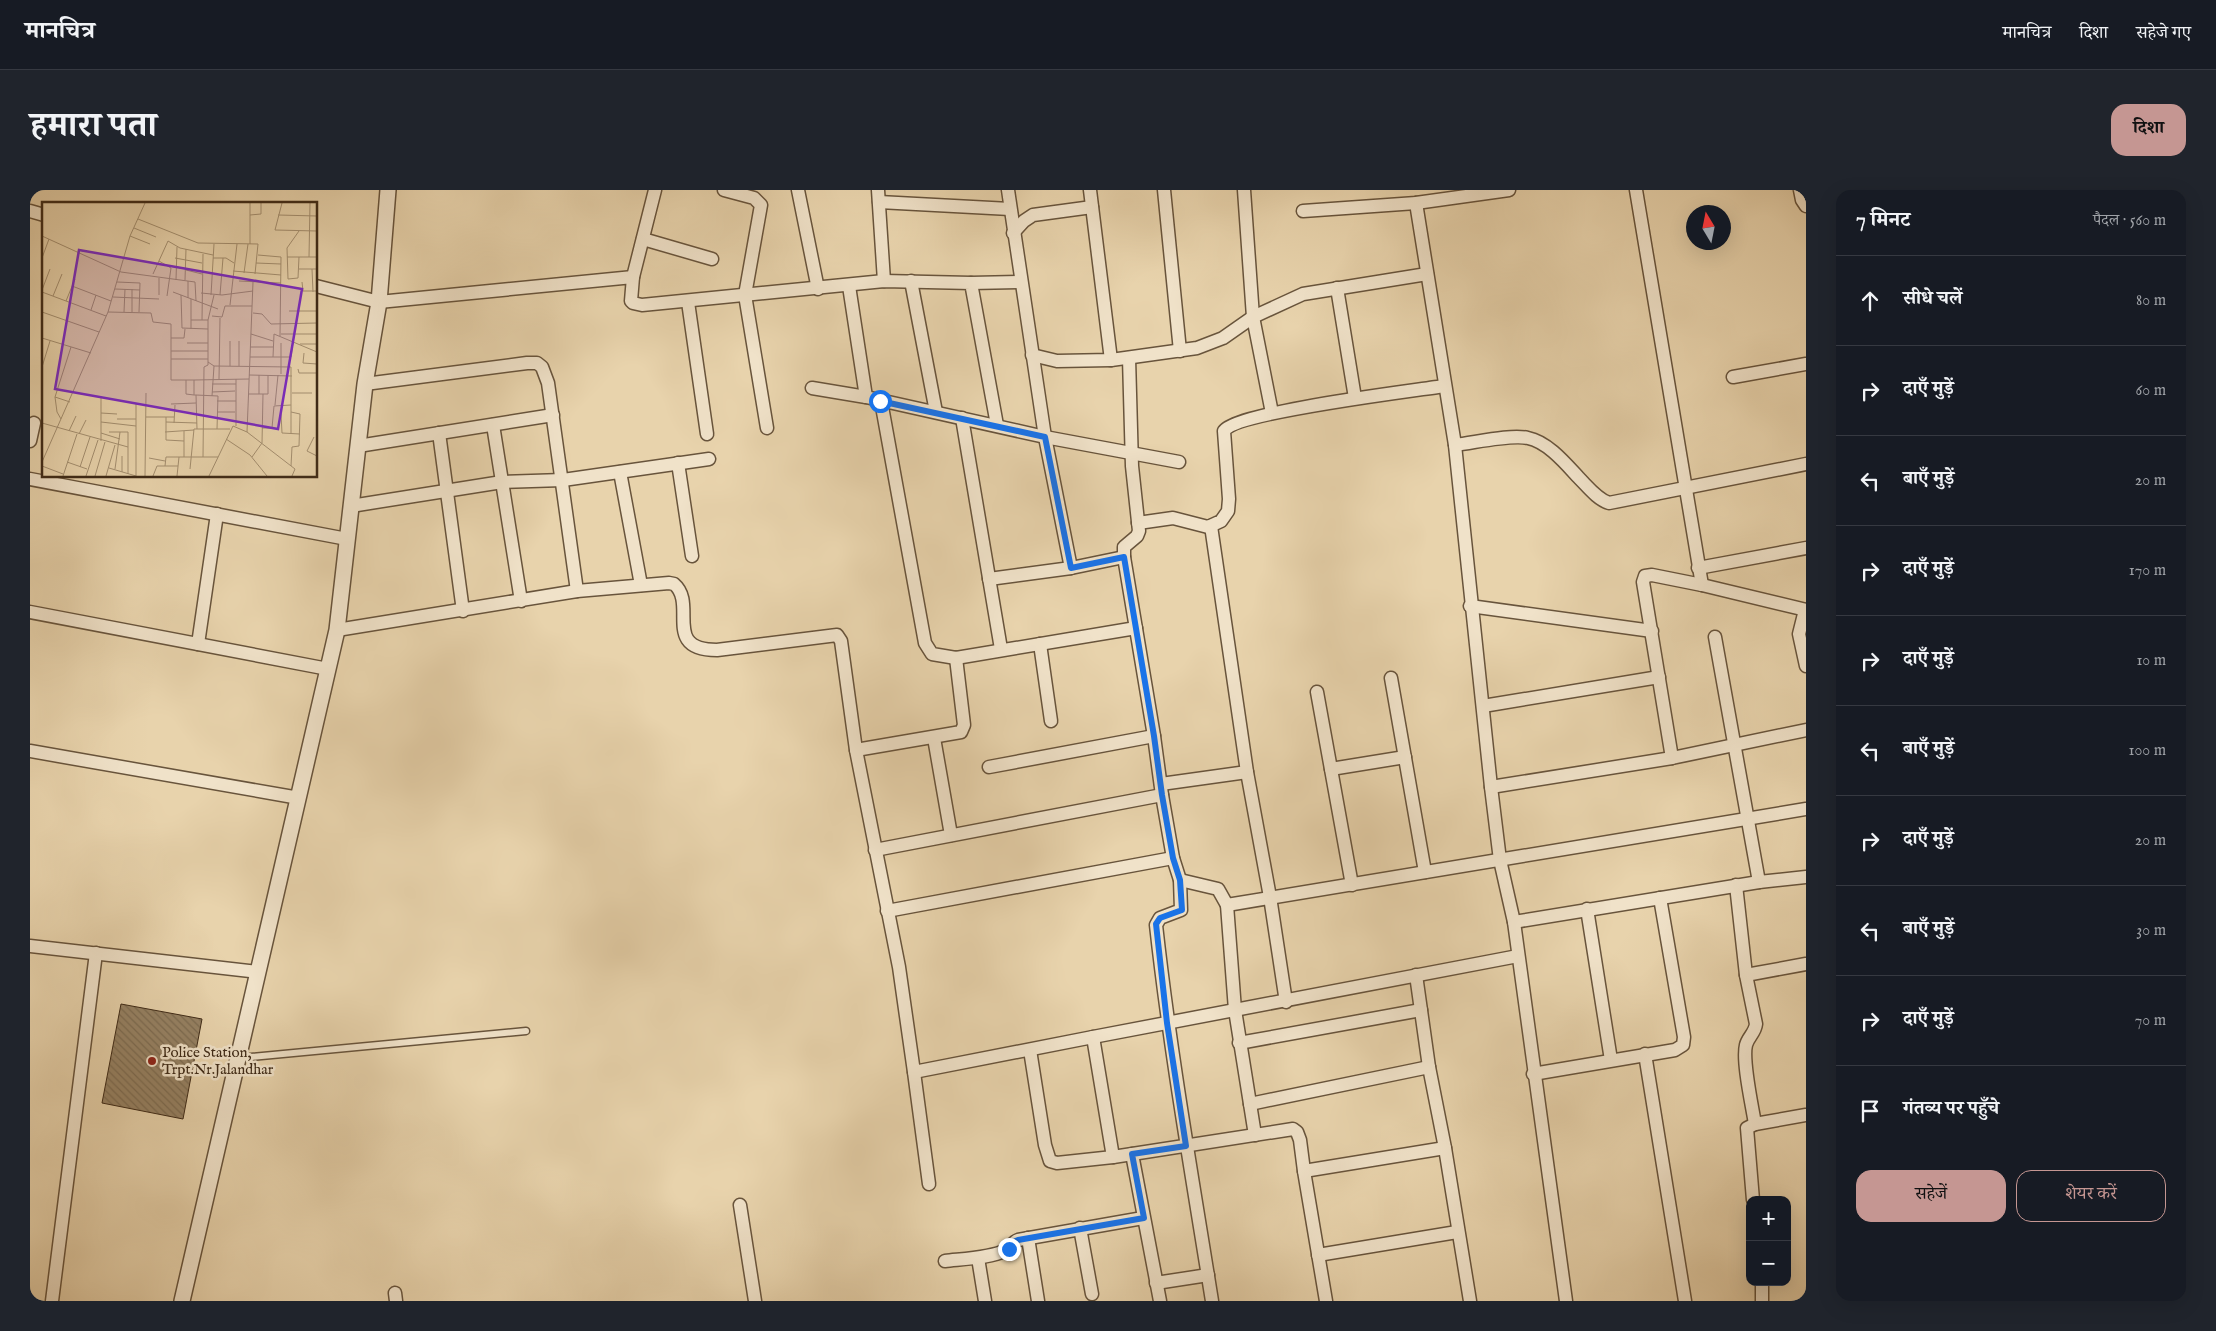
<!DOCTYPE html>
<html lang="hi">
<head>
<meta charset="utf-8">
<style>
	body { margin:0; font-family:"IM FELL English","Noto Serif Devanagari",serif; background:#20242c; color:#f1f3f6 }
	.controls { position:absolute; right:15px; bottom:15px; display:grid; overflow:hidden; border-radius:10px; box-shadow:0 5px 20px #0002 }
	.controls button { width:45px; height:45px; display:grid; place-items:center; padding:0; border:0; border-bottom:1px solid #363941; background:#171b24; color:#f1f3f6; font:25px sans-serif }
	.compass { position:absolute; left:1656px; top:15px; width:45px; height:45px; border-radius:50%; background:#171b24; box-shadow:0 5px 20px #0002; rotate:350deg }
	.stop { position:absolute; width:15px; height:15px; margin:-11px; border:4px solid #1a73e8; border-radius:50%; background:#fff }
	.stop.end { background:#1a73e8; border-color:#fff; box-shadow:0 1px 5px #0008 }
	.list { margin:0; padding:0; list-style:none }
	h2 { display:flex; justify-content:space-between; align-items:center; height:65px; margin:0; padding:0 20px; font-size:21px }
	h2 small { font-size:16px; font-weight:400; color:#9ea1a6 }
	.list li { display:grid; grid-template-columns:32px 1fr auto; gap:15px; align-items:center; box-sizing:border-box; height:90px; padding:0 20px; border-top:1px solid #363941 }
	.list b { display:block; font-size:19px; white-space:nowrap }
	.list em { font-size:16px; font-style:normal; color:#9ea1a6 }
	.actions { display:flex; gap:10px; padding:15px 20px }
	.actions a { flex:1; padding:11px 0; border:1px solid #c59692; border-radius:15px; text-align:center; font-size:18px; color:#c59692 }
	.actions .main { background:#c59692; color:#111 }
	.icon { flex:none; width:28px; height:28px; fill:none; stroke:currentColor; stroke-width:2; stroke-linecap:round; stroke-linejoin:round }
	.map { position:relative; flex:none; width:1776px; height:1111px; overflow:hidden; border-radius:15px }
	header { display:flex; align-items:center; gap:30px; box-sizing:border-box; height:70px; padding:0 25px; background:#171b24; border-bottom:1px solid #363941 }
	header strong { font-size:24px }
	nav { display:flex; gap:28px; margin-inline-start:auto; font-size:18px }
	.intro { display:flex; align-items:center; justify-content:space-between; box-sizing:border-box; height:120px; padding:0 30px }
	h1 { margin:0; font-size:35px }
	.button { padding:12px 22px; border-radius:15px; background:#c59692; color:#111; font-size:18px; font-weight:700 }
	main { display:flex; gap:30px; padding:0 30px }
	aside { flex:1; background:#171b24; border-radius:15px; box-shadow:0 5px 20px #0002 }
	.map>svg:first-child { display:block }
	.building { fill:url(#building-back-hatch); stroke:#3e2a17 }
	.lines { fill:none; stroke-linecap:round; stroke-linejoin:round }
	.service-casing { stroke:#68543c; stroke-width:9 }
	.minor-casing { stroke:#68543c; stroke-width:15 }
	.tertiary-casing { stroke:#68543c; stroke-width:18 }
	.service { stroke:#f0e2c9; stroke-width:6 }
	.minor { stroke:#f0e2c9; stroke-width:12 }
	.tertiary { stroke:#f0e2c9; stroke-width:15 }
	.route { stroke:#1a73e8; stroke-width:6 }
	.poi-dot { fill:#8f2418; stroke:#f0e2c9; stroke-width:2 }
	.labels { text-anchor:middle; stroke-width:5; stroke-linejoin:round; paint-order:stroke }
	.poi-label { font-size:15px; fill:#3e2a17; stroke:#f0e2c9; text-anchor:start }
	.inset-road { fill:none; stroke:#a48f70; stroke-width:1 }
	.view { fill:#7b2cbf; fill-opacity:0.15; stroke:#7b2cbf; stroke-width:2.5 }
	.inset-edge { fill:none; stroke:#3e2a17; stroke-width:2.5 }
</style>
</head>
<body>
<header>
<strong>मानचित्र</strong>
<nav><a>मानचित्र</a><a>दिशा</a><a>सहेजे गए</a></nav>
</header>
<div class="intro"><h1>हमारा पता</h1><a class="button">दिशा</a></div>
<main>
<div class="map">
<svg width="1776" height="1111" viewBox="0 0 1776 1111">
	<defs>
		<pattern id="building-back-hatch" width="6" height="6" patternUnits="userSpaceOnUse" patternTransform="scale(1.25)"><rect width="6" height="6" fill="#968264"/><path d="M-1 5l2 2M0 0l6 6M5-1l2 2" fill="none" stroke="#7c6b51"/></pattern>
	</defs>
	<rect width="100%" height="100%" fill="#e8d3ac"/>
	<filter id="stains"><feTurbulence type="fractalNoise" baseFrequency=".004" numOctaves="4"/><feColorMatrix values="0 0 0 0 .2 0 0 0 0 .09 0 0 0 0 .02 0 0 0 .5 -.17"/></filter>
	<radialGradient id="worn" r=".72"><stop offset=".6" stop-color="#630" stop-opacity="0"/><stop offset="1" stop-color="#630" stop-opacity=".3"/></radialGradient>
	<!-- building -->
	<polygon class="building" points="91,814 172,829 153,929 72,913"/>
	<g class="lines">
		<!-- service casing -->
		<g class="service-casing">
			<polyline id="service" points="210,868 496,841"/>
		</g>
		<!-- minor casing -->
		<g class="minor-casing">
			<g id="minor">
				<polyline points="694,0 724,8 731,15 715,105 737,238"/>
				<polyline points="768,0 788,99"/>
				<polyline points="848,0 854,91"/>
				<polyline points="978,0 1015,247 1041,378"/>
				<polyline points="1060,0 1081,170"/>
				<polyline points="1134,0 1150,161"/>
				<polyline points="1214,0 1223,127 1242,223"/>
				<polyline points="1606,0 1672,395"/>
				<polyline points="1770,0 1772,10 1776,16"/>
				<polyline points="849,12 980,19"/>
				<polyline points="1386,13 1425,255 1461,597 1470,670 1484,732 1536,1111"/>
				<polyline points="0,21 14,25"/>
				<polyline points="1273,21 1386,13 1479,0"/>
				<polyline points="983,43 994,31 1003,25 1062,17"/>
				<polyline points="613,49 682,69"/>
				<polyline points="603,87 625,0"/>
				<polyline points="881,91 906,222"/>
				<polyline points="941,93 990,92"/>
				<polyline points="286,96 349,112 603,87 601,111 603,113 612,115 854,91 941,93 967,235"/>
				<polyline points="819,96 836,207"/>
				<polyline points="1307,98 1325,208"/>
				<polyline points="658,112 677,244"/>
				<polyline points="1002,165 1027,171 1081,170 1167,158 1193,148 1223,127 1273,104 1397,84"/>
				<path d="M 1099,168 L 1102,276 L 1109,341 L 1107,346 L 1094,357 L 1094,367 L 1124,546 L 1132,605 L 1143,668 L 1150,690 L 1151,720 L 1130,728 L 1126,735 C 1140,861 1162,986 1182,1111"/>
				<polyline points="1703,187 1776,174"/>
				<polyline points="335,194 497,173 507,173 512,177 518,193 547,401"/>
				<polyline points="782,198 836,207 1015,247 1149,272"/>
				<polyline points="851,211 895,453 902,464 926,468 1106,438"/>
				<polyline points="932,228 971,459"/>
				<polyline points="463,235 491,411"/>
				<polyline points="409,243 433,421"/>
				<polyline points="0,251 4,233"/>
				<path d="M 1425,255 C 1444,253 1480,244 1498,248 C 1518,252 1536,274 1549,288 C 1558,297 1567,309 1579,313 L 1776,274"/>
				<polyline points="328,256 523,225"/>
				<polyline points="648,273 662,366"/>
				<polyline points="590,282 611,395"/>
				<polyline points="0,289 317,349"/>
				<polyline points="321,316 472,292 533,290 679,269"/>
				<path d="M 1108,333 L 1143,328 L 1178,337 L 1191,331 L 1198,321 L 1199,309 L 1194,241 C 1206,222 1383,201 1414,196"/>
				<polyline points="1181,336 1217,582 1240,707 1256,812"/>
				<polyline points="1668,378 1776,358"/>
				<polyline points="959,389 1041,378 1094,367"/>
				<polyline points="1440,416 1622,441"/>
				<polyline points="1775,420 1769,444 1776,476"/>
				<polyline points="0,422 298,479"/>
				<path d="M 307,440 L 547,401 L 639,393 L 644,394 C 668,414 631,460 687,460 L 807,445 L 811,451 L 826,560 L 869,777 L 884,882 L 1063,847 L 1083,967 L 1263,939 L 1267,942 L 1270,950 L 1274,981 L 1296,1111"/>
				<polyline points="1685,447 1729,692"/>
				<polyline points="168,454 187,324"/>
				<polyline points="1010,454 1021,531"/>
				<polyline points="1361,488 1395,682"/>
				<polyline points="1287,502 1322,695"/>
				<polyline points="1453,516 1629,487"/>
				<polyline points="904,548 921,645"/>
				<polyline points="826,560 931,542 934,535 926,468"/>
				<polyline points="0,561 269,608"/>
				<polyline points="1642,568 1613,392 1615,386 1622,385 1672,395 1776,420"/>
				<polyline points="959,577 1124,546"/>
				<polyline points="1301,579 1375,567"/>
				<polyline points="1131,594 1217,582"/>
				<polyline points="1461,597 1642,568 1776,540"/>
				<polyline points="845,660 1132,605"/>
				<polyline points="1150,690 1188,699 1197,715 1776,619"/>
				<path d="M 1706,695 L 1716,785 L 1726,834 C 1725,843 1718,847 1716,855 C 1712,871 1722,915 1725,934"/>
				<polyline points="1197,715 1205,820 1225,945"/>
				<polyline points="1557,719 1581,870"/>
				<polyline points="857,721 1143,668"/>
				<polyline points="1484,732 1729,692 1776,687"/>
				<polyline points="0,756 228,782"/>
				<polyline points="1386,785 1399,877 1415,958 1440,1111"/>
				<polyline points="1716,785 1776,774"/>
				<polyline points="1063,847 1488,766"/>
				<polyline points="1209,853 1391,820"/>
				<polyline points="1000,860 1015,955 1020,971 1027,973 1083,967"/>
				<polyline points="1615,864 1655,1111"/>
				<polyline points="884,882 899,994"/>
				<polyline points="1503,884 1645,860 1653,855 1654,847 1630,708"/>
				<polyline points="1220,914 1399,877"/>
				<polyline points="1102,964 1130,1111"/>
				<polyline points="1274,981 1415,958"/>
				<polyline points="1723,1010 1717,938 1725,934 1776,925"/>
				<polyline points="710,1015 725,1111"/>
				<polyline points="1050,1038 1062,1104"/>
				<polyline points="998,1048 1008,1111"/>
				<polyline points="1288,1065 1427,1042"/>
				<polyline points="948,1068 955,1111"/>
				<path d="M 915,1071 C 932,1069 962,1068 976,1060 C 981,1058 982,1052 988,1050 L 1113,1028"/>
				<polyline points="1732,1092 1732,1111"/>
				<polyline points="1126,1093 1178,1085"/>
				<polyline points="365,1103 366,1111"/>
				<polyline points="22,1111 66,763"/>
			</g>
		</g>
		<!-- tertiary casing -->
		<g class="tertiary-casing">
			<polyline id="tertiary" points="152,1111 307,440 335,194 349,112 358,0"/>
		</g>
		<!-- service -->
		<use href="#service" class="service"/>
		<!-- minor -->
		<use href="#minor" class="minor"/>
		<!-- tertiary -->
		<use href="#tertiary" class="tertiary"/>
	</g>
	<g class="lines">
		<!-- route -->
		<polyline class="route" points="850,211 1015,247 1041,378 1094,367 1124,546 1132,605 1143,668 1150,690 1152,720 1130,728 1126,734 1137,833 1156,956 1102,964 1114,1028 988,1050 983,1052 979,1059"/>
	</g>
	<!-- markers -->
	<circle class="poi-dot" cx="122" cy="871" r="5"/>
	<g class="labels">
		<!-- poi labels -->
		<g class="poi-label">
			<text x="132" y="867">Police Station,<tspan x="132" dy="17">Trpt.Nr.Jalandhar</tspan></text>
		</g>
	</g>
	<!-- overview -->
	<g transform="translate(12 12)">
		<rect width="275" height="275" fill="#e8d3ac"/>
		<path class="inset-road" d="M 240,1 L 233,28 L 275,29M 208,13 L 219,12 L 219,1M 236,13 L 275,14M 96,17 L 156,41 L 216,42 L 213,72M 92,26 L 114,35M 0,34 L 79,70 L 153,80 L 154,99M 88,34 L 108,42M 208,42 L 208,1M 216,53 L 239,55 L 238,134M 245,55 L 275,55M 257,55 L 256,76 L 246,77 L 245,46 L 257,29M 267,55 L 268,1M 0,56 L 7,37M 133,56 L 160,61M 171,56 L 184,56 L 192,61M 117,59 L 129,66 L 125,94M 214,61 L 239,62M 257,67 L 275,67M 270,67 L 271,90M 144,68 L 160,72M 191,69 L 239,73M 202,71 L 206,42M 111,72 L 126,39 L 138,46 L 171,53M 134,78 L 135,45M 143,78 L 144,47M 146,79 L 146,96M 197,79 L 239,81M 75,80 L 98,81 L 97,110M 260,80 L 261,89 L 275,89M 30,84 L 69,99M 73,87 L 98,88M 0,88 L 8,67M 0,90 L 64,114M 131,90 L 176,107M 159,91 L 180,93 L 211,89M 117,93 L 117,76M 139,93 L 140,126 L 166,127M 169,93 L 172,42M 178,93 L 181,56M 11,94 L 20,72M 71,95 L 117,97M 24,99 L 33,77M 188,103 L 195,42M 49,108 L 54,93M 247,109 L 275,109M 0,110 L 57,130M 66,110 L 109,111 L 111,120 L 129,122 L 129,178 L 152,178 L 152,193 L 154,193 L 155,227 L 152,227 L 148,267M 82,110 L 83,87M 90,110 L 90,87M 211,111 L 220,112 L 229,122 L 275,121M 170,114 L 180,115 L 183,104 L 210,104M 149,118 L 166,118M 160,118 L 161,52M 149,127 L 149,97M 209,132 L 231,139M 239,132 L 275,132M 0,136 L 49,151M 129,136 L 142,136 L 143,127M 188,139 L 188,164M 197,139 L 197,164M 145,141 L 166,141M 239,141 L 239,172M 258,142 L 275,142M 208,145 L 231,145M 129,149 L 166,149M 262,151 L 261,161 L 275,162M 208,155 L 249,155 L 251,140M 231,155 L 232,132 L 275,150M 129,157 L 166,157M 166,160 L 172,164 L 249,165 L 249,232M 0,165 L 8,139M 256,167 L 257,171 L 275,171M 207,173 L 250,174M 177,177 L 178,116M 144,178 L 144,192 L 152,193M 152,178 L 207,177M 170,182 L 194,182M 170,190 L 193,189M 250,191 L 270,191M 207,192 L 226,192 L 226,173M 217,192 L 217,173M 154,193 L 176,194 L 175,227M 59,194 L 59,239M 170,194 L 172,164M 13,195 L 28,200M 175,199 L 194,199M 94,202 L 94,274M 129,202 L 154,201M 233,203 L 236,173M 175,210 L 193,210M 59,211 L 75,212M 239,212 L 240,231 L 258,232M 104,215 L 132,215M 124,215 L 124,238 L 142,239M 19,217 L 15,210 L 13,195 L 29,145M 75,217 L 94,217M 59,220 L 94,224M 124,220 L 155,221M 0,221 L 86,245M 132,221 L 133,203M 194,224 L 194,177M 220,226 L 230,226 L 232,204 L 249,203M 155,227 L 188,227M 27,229 L 34,214M 142,229 L 142,255M 67,230 L 86,230 L 86,272M 123,230 L 152,228M 205,230 L 211,80M 59,231 L 78,237M 37,232 L 44,218M 272,235 L 265,249 L 275,254M 184,237 L 208,253 L 225,274M 161,255 L 162,165 L 166,163 L 166,118 L 172,93M 210,255 L 220,241 L 221,192M 107,256 L 123,259M 0,260 L 66,110 L 88,34 L 103,1M 25,260 L 45,267M 0,264 L 21,272M 123,264 L 124,255 L 176,255M 249,264 L 250,245 L 257,244 L 258,212 L 249,210M 38,265 L 48,235M 67,266 L 94,274M 73,267 L 78,230M 80,270 L 80,254M 21,274 L 35,232M 44,274 L 56,238M 53,274 L 63,240M 64,274 L 73,243M 103,274 L 104,191M 111,274 L 115,264 L 136,264M 135,274 L 137,255M 167,274 L 191,224 L 205,230 L 253,267 L 250,274"/>
		<path class="view" d="M 37,48 L 260,87 L 236,227 L 13,187 Z"/>
		<rect width="275" height="275" class="inset-edge"/>
	</g>
	<rect width="100%" height="100%" filter="url(#stains)"/>
	<rect width="100%" height="100%" fill="url(#worn)"/>
</svg>
<div class="controls">
<button>+</button>
<button>−</button>
</div>
<svg class="compass" viewBox="-18 -18 36 36"><path d="M0-13l5 13h-10z" fill="#e53935"/><path d="M0 13l5-13h-10z" fill="#9ea1a6"/></svg>
<div class="stop" style="left:850px;top:211px"></div>
<div class="stop end" style="left:979px;top:1059px"></div>
</div>
<aside>
<h2>7 मिनट<small>पैदल · 560 m</small></h2>
<ul class="list">
<li><svg class="icon" aria-label="ahead" viewBox="0 0 24 24"><path d="M12 20V5M6 11l6-6 6 6"/></svg><div><b>सीधे चलें</b></div><em>80 m</em></li>
<li><svg class="icon" aria-label="right" viewBox="0 0 24 24"><path d="M7 20v-9h11M14 6l5 5-5 5"/></svg><div><b>दाएँ मुड़ें</b></div><em>60 m</em></li>
<li><svg class="icon" aria-label="left" viewBox="0 0 24 24"><path d="M17 20v-9H6M10 6l-5 5 5 5"/></svg><div><b>बाएँ मुड़ें</b></div><em>20 m</em></li>
<li><svg class="icon" aria-label="right" viewBox="0 0 24 24"><path d="M7 20v-9h11M14 6l5 5-5 5"/></svg><div><b>दाएँ मुड़ें</b></div><em>170 m</em></li>
<li><svg class="icon" aria-label="right" viewBox="0 0 24 24"><path d="M7 20v-9h11M14 6l5 5-5 5"/></svg><div><b>दाएँ मुड़ें</b></div><em>10 m</em></li>
<li><svg class="icon" aria-label="left" viewBox="0 0 24 24"><path d="M17 20v-9H6M10 6l-5 5 5 5"/></svg><div><b>बाएँ मुड़ें</b></div><em>100 m</em></li>
<li><svg class="icon" aria-label="right" viewBox="0 0 24 24"><path d="M7 20v-9h11M14 6l5 5-5 5"/></svg><div><b>दाएँ मुड़ें</b></div><em>20 m</em></li>
<li><svg class="icon" aria-label="left" viewBox="0 0 24 24"><path d="M17 20v-9H6M10 6l-5 5 5 5"/></svg><div><b>बाएँ मुड़ें</b></div><em>30 m</em></li>
<li><svg class="icon" aria-label="right" viewBox="0 0 24 24"><path d="M7 20v-9h11M14 6l5 5-5 5"/></svg><div><b>दाएँ मुड़ें</b></div><em>70 m</em></li>
<li><svg class="icon" aria-label="arrive" viewBox="0 0 24 24"><path d="M6 21V4h12l-3 4 3 4H6"/></svg><div><b>गंतव्य पर पहुँचे</b></div></li>
</ul>
<div class="actions"><a class="main">सहेजें</a><a>शेयर करें</a></div>
</aside>
</main>
</body>
</html>
